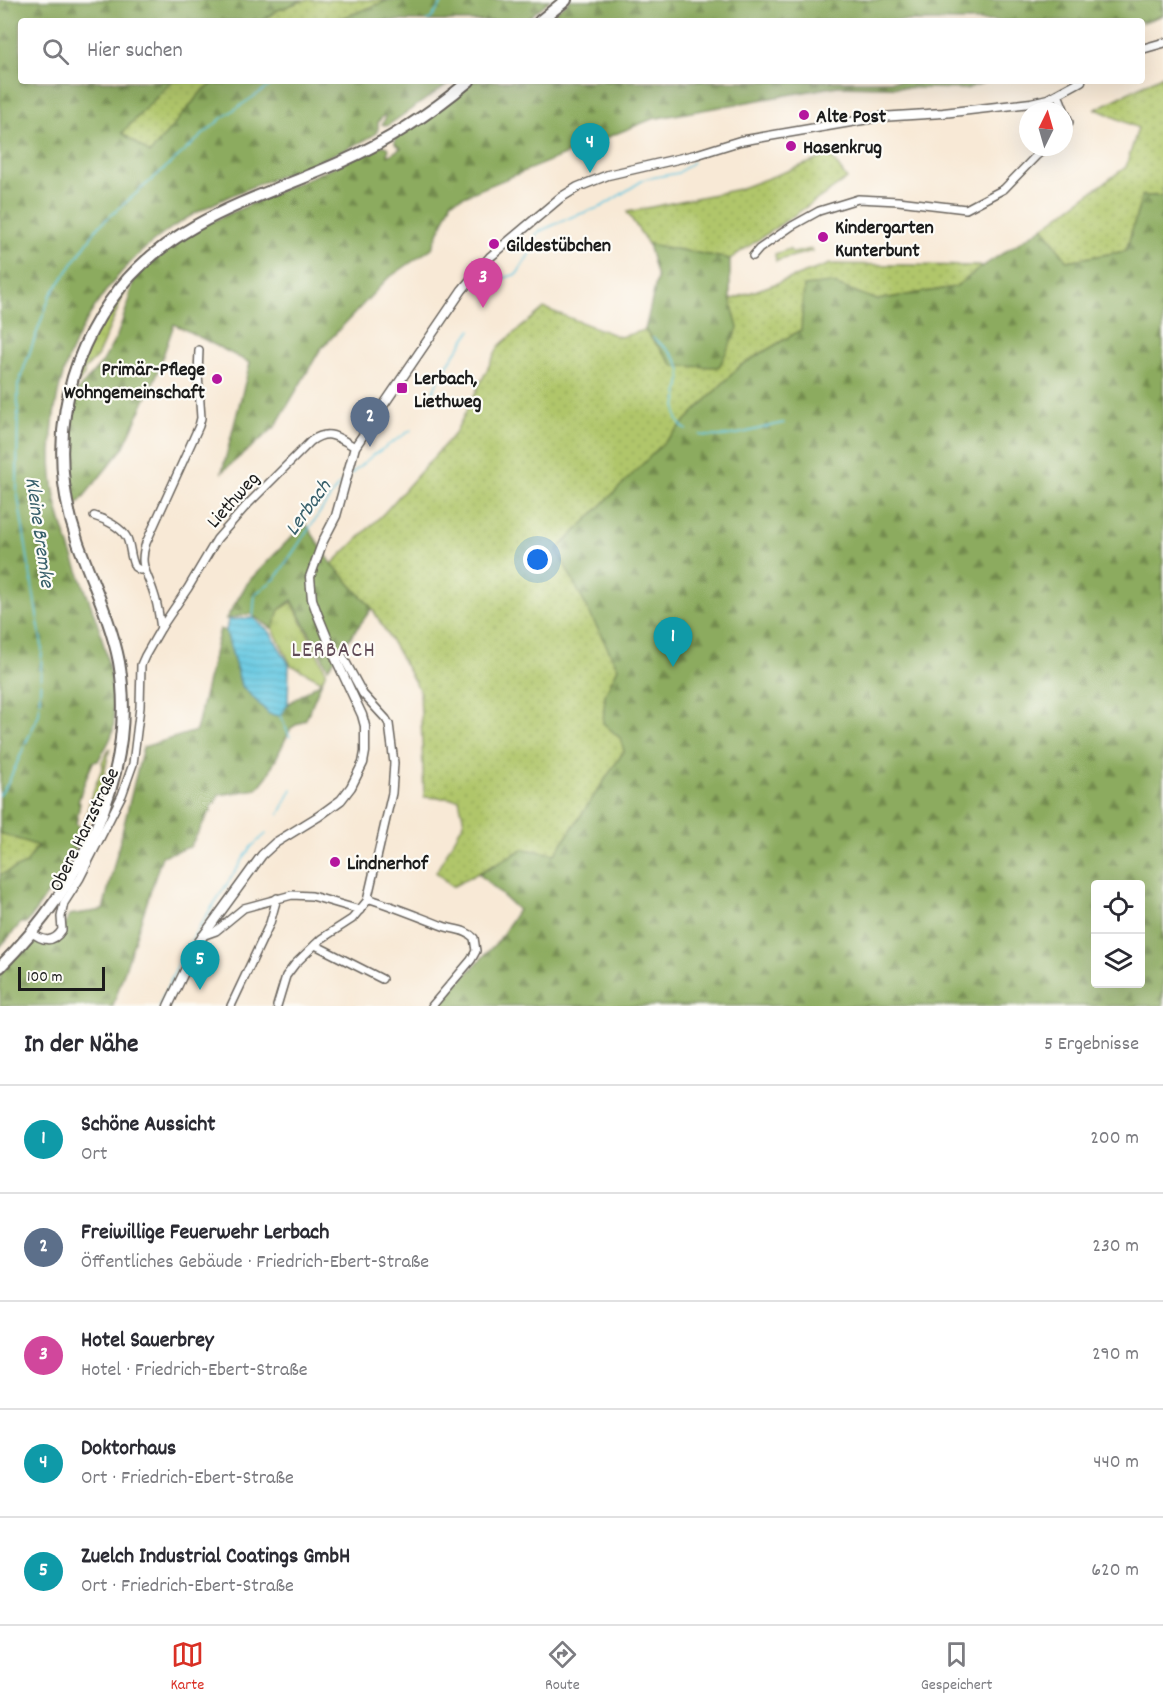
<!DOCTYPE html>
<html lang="de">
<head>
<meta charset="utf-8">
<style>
	body { margin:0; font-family:Dekko,sans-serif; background:#f7f7f7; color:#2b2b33 }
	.controls { position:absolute; right:18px; bottom:18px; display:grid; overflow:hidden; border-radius:6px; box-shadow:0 6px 24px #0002 }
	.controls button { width:54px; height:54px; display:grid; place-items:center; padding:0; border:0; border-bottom:2px solid #e1e1e2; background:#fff; color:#2b2b33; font:30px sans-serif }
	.compass { position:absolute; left:1019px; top:102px; width:54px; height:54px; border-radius:50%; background:#fff; box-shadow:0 6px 24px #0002; rotate:5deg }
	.scale { position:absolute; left:18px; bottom:15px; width:87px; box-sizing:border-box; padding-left:6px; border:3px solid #1c1c1c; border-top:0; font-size:16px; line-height:21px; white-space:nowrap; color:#1c1c1c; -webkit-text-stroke:4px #fdfcf7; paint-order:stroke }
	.you { position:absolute; left:538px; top:560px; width:21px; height:21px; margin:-15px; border:4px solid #fff; border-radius:50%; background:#1a73e8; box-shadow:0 0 0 9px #1a73e833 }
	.badge { display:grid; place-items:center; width:39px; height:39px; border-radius:50%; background:#d93025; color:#fff; font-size:20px; font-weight:700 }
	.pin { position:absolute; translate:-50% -50px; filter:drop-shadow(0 2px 3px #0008) }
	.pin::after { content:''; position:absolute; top:32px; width:21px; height:18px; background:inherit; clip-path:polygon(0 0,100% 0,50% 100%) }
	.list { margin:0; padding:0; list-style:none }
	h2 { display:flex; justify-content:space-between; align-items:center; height:78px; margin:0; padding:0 24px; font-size:26px }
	h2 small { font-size:20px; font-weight:400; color:#7c7c81 }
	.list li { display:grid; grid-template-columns:39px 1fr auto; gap:18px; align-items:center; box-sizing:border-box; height:108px; padding:0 24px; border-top:2px solid #e1e1e2 }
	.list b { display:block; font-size:22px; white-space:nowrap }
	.list p { margin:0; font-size:20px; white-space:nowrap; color:#7c7c81 }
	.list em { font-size:20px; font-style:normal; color:#7c7c81 }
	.icon { flex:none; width:33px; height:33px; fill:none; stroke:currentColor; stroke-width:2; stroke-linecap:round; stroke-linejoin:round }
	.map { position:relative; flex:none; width:1163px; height:1006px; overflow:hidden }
	.search { position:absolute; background:#fff; box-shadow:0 6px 24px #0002; left:18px; right:18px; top:18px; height:66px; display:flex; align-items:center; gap:15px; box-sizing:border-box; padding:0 21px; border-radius:6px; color:#7c7c81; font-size:22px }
	.sheet { height:618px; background:#fff }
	nav { display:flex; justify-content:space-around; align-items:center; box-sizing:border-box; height:84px; border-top:2px solid #e1e1e2; background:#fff; font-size:16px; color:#7c7c81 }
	nav a { display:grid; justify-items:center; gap:3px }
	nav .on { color:#d93025 }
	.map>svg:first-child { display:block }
	.grass { fill:url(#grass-dots); stroke:#667143; stroke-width:1.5 }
	.forest { fill:url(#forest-firs); stroke:#54643d; stroke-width:1.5; fill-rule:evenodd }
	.park { fill:url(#park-tufts); stroke:#667143; stroke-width:1.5 }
	.water { fill:url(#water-rules); stroke:#40727e; stroke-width:1.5 }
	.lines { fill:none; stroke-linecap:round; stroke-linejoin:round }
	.stream { stroke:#63c7e1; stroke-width:1.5 }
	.minor-casing { stroke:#69645d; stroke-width:10 }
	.tertiary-casing { stroke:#69645d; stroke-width:11 }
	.primary-casing { stroke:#69645d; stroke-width:14 }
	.minor { stroke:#fff; stroke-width:7 }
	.tertiary { stroke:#fff; stroke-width:8 }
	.primary { stroke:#fff; stroke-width:10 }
	.poi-dot { fill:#b5179e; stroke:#fdfcf7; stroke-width:2 }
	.labels { text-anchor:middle; stroke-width:4.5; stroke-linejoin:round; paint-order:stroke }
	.poi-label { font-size:20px; font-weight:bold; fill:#1c1c1c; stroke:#fdfcf7; text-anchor:start }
	.street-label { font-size:20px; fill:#1c1c1c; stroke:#fdfcf7 }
	.water-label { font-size:21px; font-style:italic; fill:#38606b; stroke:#fdfcf7 }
	.quarter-label { font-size:22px; letter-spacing:1.5px; fill:#614c57; stroke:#fdfcf7 }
</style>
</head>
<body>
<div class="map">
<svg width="1163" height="1006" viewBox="0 0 1163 1006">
	<defs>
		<pattern id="grass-dots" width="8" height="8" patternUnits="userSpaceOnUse" patternTransform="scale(1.5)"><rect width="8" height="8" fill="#b0c66a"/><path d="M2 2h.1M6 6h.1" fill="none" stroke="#97aa5b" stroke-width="1.8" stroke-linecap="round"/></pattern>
		<pattern id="forest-firs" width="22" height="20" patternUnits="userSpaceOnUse" patternTransform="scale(1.5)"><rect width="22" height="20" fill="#8cab5e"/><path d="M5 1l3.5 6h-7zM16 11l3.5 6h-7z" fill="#728a4d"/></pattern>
		<pattern id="park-tufts" width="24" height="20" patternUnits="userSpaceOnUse" patternTransform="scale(1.5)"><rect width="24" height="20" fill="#b0c66a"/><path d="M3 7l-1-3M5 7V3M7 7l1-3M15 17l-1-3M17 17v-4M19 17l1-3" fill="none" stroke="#97aa5b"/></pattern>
		<pattern id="water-rules" width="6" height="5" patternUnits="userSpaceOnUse" patternTransform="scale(1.5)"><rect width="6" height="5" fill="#63c7e1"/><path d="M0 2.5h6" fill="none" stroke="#55aac0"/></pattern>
	</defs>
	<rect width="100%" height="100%" fill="#fdfcf7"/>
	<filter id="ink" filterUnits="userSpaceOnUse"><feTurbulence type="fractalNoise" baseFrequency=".0167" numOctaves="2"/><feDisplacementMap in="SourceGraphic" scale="12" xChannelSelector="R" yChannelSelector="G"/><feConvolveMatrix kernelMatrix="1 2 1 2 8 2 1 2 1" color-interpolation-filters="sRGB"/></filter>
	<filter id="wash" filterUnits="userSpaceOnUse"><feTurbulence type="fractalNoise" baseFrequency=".008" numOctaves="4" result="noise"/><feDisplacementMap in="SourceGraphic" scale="24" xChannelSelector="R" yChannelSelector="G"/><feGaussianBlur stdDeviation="1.35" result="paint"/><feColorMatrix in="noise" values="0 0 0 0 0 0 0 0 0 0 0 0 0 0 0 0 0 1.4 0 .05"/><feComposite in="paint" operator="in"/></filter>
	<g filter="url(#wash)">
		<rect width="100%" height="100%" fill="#f8e9d6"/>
		<!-- grass -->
		<g class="grass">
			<polygon points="304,0 389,0 335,21 261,21 278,10"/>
			<polygon points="1163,75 1163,196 1142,196 1126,251 1067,261 1043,227 1126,167 1138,128 1096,109"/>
			<polygon points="172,81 218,81 203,90 150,154 122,133"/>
			<polygon points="830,155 847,179 730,259 648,244 627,212 739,189"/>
			<polygon points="830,264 983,266 955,287 877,300 831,283 801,330 741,365 558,550 618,668 605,695 625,751 555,854 523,849 452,887 436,872 464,822 459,799 424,797 420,691 372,608 332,564 384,513 455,433 499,346 544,308 620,337 645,330 674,366 730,300"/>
			<polygon points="127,287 97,357 84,370 84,375 75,386 83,357 98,326"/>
			<polygon points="110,748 100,792 81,837 83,823 85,822 91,797 103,766 102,762"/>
			<polygon points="0,833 38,845 26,864 0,875"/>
		</g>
		<!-- forest -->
		<g class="forest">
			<path d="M 0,0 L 304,0 L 278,10 L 261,21 L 21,21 L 21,81 L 172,81 L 122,133 L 150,153 L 203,90 L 218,81 L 452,81 L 387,126 L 382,124 L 386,117 L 384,115 L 378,122 C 378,127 379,130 375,134 C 362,144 329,156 313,163 C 265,182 213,199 170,229 C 131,256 101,292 79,334 C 55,382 45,444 55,497 C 70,569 112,631 113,706 C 114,715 115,728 111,737 C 108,745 102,753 98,761 L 93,762 L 82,789 L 78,803 L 80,803 L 76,824 L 78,826 L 76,849 L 57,880 L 27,923 L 21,923 L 0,947 L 0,875 L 26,864 L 38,846 L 0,833 Z"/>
			<polygon points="389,0 550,0 525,21 335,21"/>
			<polygon points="570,0 1163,0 1163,15 1142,23 1142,21 545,21"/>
			<polygon points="473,81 988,81 966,89 838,86 652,119 452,201 432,248 387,279 320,350 275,427 222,472 250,363 174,324 155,379 123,448 72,511 68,494 66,432 75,393 102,363 117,336 129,301 129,295 136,275 191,231 382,145 388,147 389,149 387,154 388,156 401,148 395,144 395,138"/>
			<path d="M 1142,196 L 1163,196 L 1163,1006 L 436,1006 L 499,940 L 518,910 L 479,874 L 523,849 L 555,854 L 624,751 L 621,739 L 603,723 L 605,695 L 618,668 L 557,550 L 741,365 L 801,330 L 804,286 L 831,283 L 877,300 L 955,287 L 983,266 L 1043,227 L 1067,261 L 1126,251 ZM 1096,885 L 1140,885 L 1140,984 L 1096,984 Z"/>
			<polygon points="648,244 730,259 730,298 738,328 719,367 674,366 645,330 657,278"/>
			<polygon points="305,523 332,564 372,608 328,668 292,600 279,610 273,629 250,614 226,619 248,582"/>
			<path d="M 220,629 L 226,631 L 241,685 L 280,716 L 288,704 L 322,681 L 306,719 L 291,728 L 268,775 L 257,789 L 219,795 L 190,847 L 162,856 L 113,1006 L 0,1006 L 0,972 L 32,938 C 36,940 41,943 46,943 C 60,943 65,925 69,915 L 103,910 L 143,747 L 196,731 Z"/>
		</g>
		<!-- park -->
		<g class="park">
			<polygon points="789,249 793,253 811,249 812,251 776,261 775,254"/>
			<polygon points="292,602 326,671 322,681 291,665 273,629 279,610"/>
		</g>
		<!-- water -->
		<polygon class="water" points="253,618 270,632 289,664 288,704 280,716 269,714 241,685 226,631 228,620"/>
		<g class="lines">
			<!-- stream -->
			<g class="stream">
				<polyline points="426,21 431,19 444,0"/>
				<polyline points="501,279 517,274 535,245 536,234 540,231 574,216 601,207 645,179 678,173 693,162"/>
				<path d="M 653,338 C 664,347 679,357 681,372 C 683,389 665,419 687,430"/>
				<polyline points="428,402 442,373 471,330"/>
				<path d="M 700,435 C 723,439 743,433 766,427 C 772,426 777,424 784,423"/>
				<polyline points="351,474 372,456 411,430"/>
				<polyline points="253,618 255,594 275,579 337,487 341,483"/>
				<polyline points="280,716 290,737"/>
				<polyline points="0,795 8,783 39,714 42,646 17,491 18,385 50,296 99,226 222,118 277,81"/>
				<polyline points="279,815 292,789"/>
				<polyline points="159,1006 180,960 199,927 251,847 266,834"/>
			</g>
		</g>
	</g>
	<g filter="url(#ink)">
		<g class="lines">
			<!-- minor casing -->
			<g class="minor-casing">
				<g id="minor">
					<polyline points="1058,94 1069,122 1064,133"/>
					<polyline points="753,256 759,249 792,226 819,211 858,199 898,201 966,209 1004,189 1036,156 1047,147"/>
					<path d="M 94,516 C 105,519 122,528 127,538 C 131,547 130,558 135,567 L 140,570 L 145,569"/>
					<path d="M 161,628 C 159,617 158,605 154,594 C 148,573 138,567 146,543 L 199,426 L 201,418 L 198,374 L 199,350"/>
					<path d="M 370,899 C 395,907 419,917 443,926 C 453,930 466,929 474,938 L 476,951 L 471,960 L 432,1006"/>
					<path d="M 31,932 C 42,941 53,944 62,930 L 61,917 L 64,903 L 80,878 L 122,795 L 133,764 L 140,707 L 141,665 L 145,656 L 161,628 L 188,588 L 217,539 L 246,506 L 311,441 C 330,428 338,438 355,447"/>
					<polyline points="202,936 216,931 244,908 292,895 312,896 360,910"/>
					<polyline points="315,945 382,979"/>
					<polyline points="231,1006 270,923 277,898"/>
					<polyline points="277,1006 286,976 295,964 321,939 352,919 367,901 392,793 394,763 389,724 386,719 363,694 343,657 335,657"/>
				</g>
			</g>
			<!-- tertiary casing -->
			<g class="tertiary-casing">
				<g id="tertiary">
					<polyline points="1142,49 1163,43"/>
					<polyline points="168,1006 198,943 262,855 275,843 319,816 341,800 351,787 363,763 365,752 365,726 362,715 335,657 317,613 312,599 310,577 323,541 336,516 355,447 462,290 490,257 560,198 578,187 608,175 695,155 740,141 880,117 943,113 1031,103 1048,99 1081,81"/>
				</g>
			</g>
			<!-- primary casing -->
			<g class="primary-casing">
				<g id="primary">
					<polyline points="540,21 566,0"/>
					<path d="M 0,967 C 78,888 139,777 119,662 C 111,621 92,582 78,543 C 47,454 62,361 120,288 C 177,217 264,197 343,161 C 388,141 431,113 469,81"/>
				</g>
			</g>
			<!-- minor -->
			<use href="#minor" class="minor"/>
			<!-- tertiary -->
			<use href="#tertiary" class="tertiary"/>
			<!-- primary -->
			<use href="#primary" class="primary"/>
		</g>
	</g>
	<!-- markers -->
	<g class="poi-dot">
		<circle cx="804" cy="115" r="6"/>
		<circle cx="791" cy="146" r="6"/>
		<circle cx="823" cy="237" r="6"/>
		<circle cx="494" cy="244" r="6"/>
		<circle cx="217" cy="379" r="6"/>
		<rect x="396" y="382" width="12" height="12" rx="3"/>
		<circle cx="335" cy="862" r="6"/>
	</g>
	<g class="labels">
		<!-- poi labels -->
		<g class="poi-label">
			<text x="816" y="122">Alte Post</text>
			<text x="803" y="153">Hasenkrug</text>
			<text x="835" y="233">Kindergarten<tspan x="835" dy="23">Kunterbunt</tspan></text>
			<text x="506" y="251">Gildestübchen</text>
			<text x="205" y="375" text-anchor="end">Primär-Pflege<tspan x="205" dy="23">Wohngemeinschaft</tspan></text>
			<text x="414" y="384">Lerbach,<tspan x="414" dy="23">Liethweg</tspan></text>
			<text x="347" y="869">Lindnerhof</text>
		</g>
		<!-- street labels -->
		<g class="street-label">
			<text transform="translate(232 499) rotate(-48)" y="7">Liethweg</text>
			<text transform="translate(83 829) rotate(-64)" y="7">Obere Harzstraße</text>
		</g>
		<!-- water labels -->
		<g class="water-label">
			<text transform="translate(307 507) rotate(-54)" y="7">Lerbach</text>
			<text transform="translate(41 532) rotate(82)" y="7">Kleine Bremke</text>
		</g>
		<!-- quarter labels -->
		<g class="quarter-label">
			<text x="334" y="656">LERBACH</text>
		</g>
	</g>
</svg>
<div class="controls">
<button><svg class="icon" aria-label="locate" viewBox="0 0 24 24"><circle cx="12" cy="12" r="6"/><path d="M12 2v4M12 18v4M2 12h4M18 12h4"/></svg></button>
<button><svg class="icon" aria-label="layers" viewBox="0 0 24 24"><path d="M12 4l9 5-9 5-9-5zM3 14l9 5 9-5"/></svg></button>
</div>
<svg class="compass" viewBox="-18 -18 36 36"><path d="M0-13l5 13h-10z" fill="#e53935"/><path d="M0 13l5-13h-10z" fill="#7c7c81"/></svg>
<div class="scale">100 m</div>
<div class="you"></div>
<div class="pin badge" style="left:673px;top:667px;background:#0f9aa8">1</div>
<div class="pin badge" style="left:370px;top:447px;background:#5c6f8a">2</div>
<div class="pin badge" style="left:483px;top:308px;background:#d1479c">3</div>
<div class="pin badge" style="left:590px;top:173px;background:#0f9aa8">4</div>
<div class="pin badge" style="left:200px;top:990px;background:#0f9aa8">5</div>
<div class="search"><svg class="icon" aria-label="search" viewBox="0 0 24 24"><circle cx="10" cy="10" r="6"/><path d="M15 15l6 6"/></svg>Hier suchen</div>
</div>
<section class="sheet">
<h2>In der Nähe<small>5 Ergebnisse</small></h2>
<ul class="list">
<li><span class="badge" style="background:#0f9aa8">1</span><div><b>Schöne Aussicht</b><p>Ort</p></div><em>200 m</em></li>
<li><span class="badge" style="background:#5c6f8a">2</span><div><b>Freiwillige Feuerwehr Lerbach</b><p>Öffentliches Gebäude · Friedrich-Ebert-Straße</p></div><em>230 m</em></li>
<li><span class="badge" style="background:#d1479c">3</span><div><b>Hotel Sauerbrey</b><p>Hotel · Friedrich-Ebert-Straße</p></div><em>290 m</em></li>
<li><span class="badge" style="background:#0f9aa8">4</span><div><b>Doktorhaus</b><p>Ort · Friedrich-Ebert-Straße</p></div><em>440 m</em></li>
<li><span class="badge" style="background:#0f9aa8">5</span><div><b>Zuelch Industrial Coatings GmbH</b><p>Ort · Friedrich-Ebert-Straße</p></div><em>620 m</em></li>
</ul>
</section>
<nav>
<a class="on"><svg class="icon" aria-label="map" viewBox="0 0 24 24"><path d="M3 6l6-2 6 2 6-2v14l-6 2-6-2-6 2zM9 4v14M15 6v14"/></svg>Karte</a>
<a><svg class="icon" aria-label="directions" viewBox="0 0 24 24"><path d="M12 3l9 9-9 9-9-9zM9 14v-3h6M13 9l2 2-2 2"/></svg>Route</a>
<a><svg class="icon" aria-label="saved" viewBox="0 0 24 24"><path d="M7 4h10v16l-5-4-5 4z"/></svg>Gespeichert</a>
</nav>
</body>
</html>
